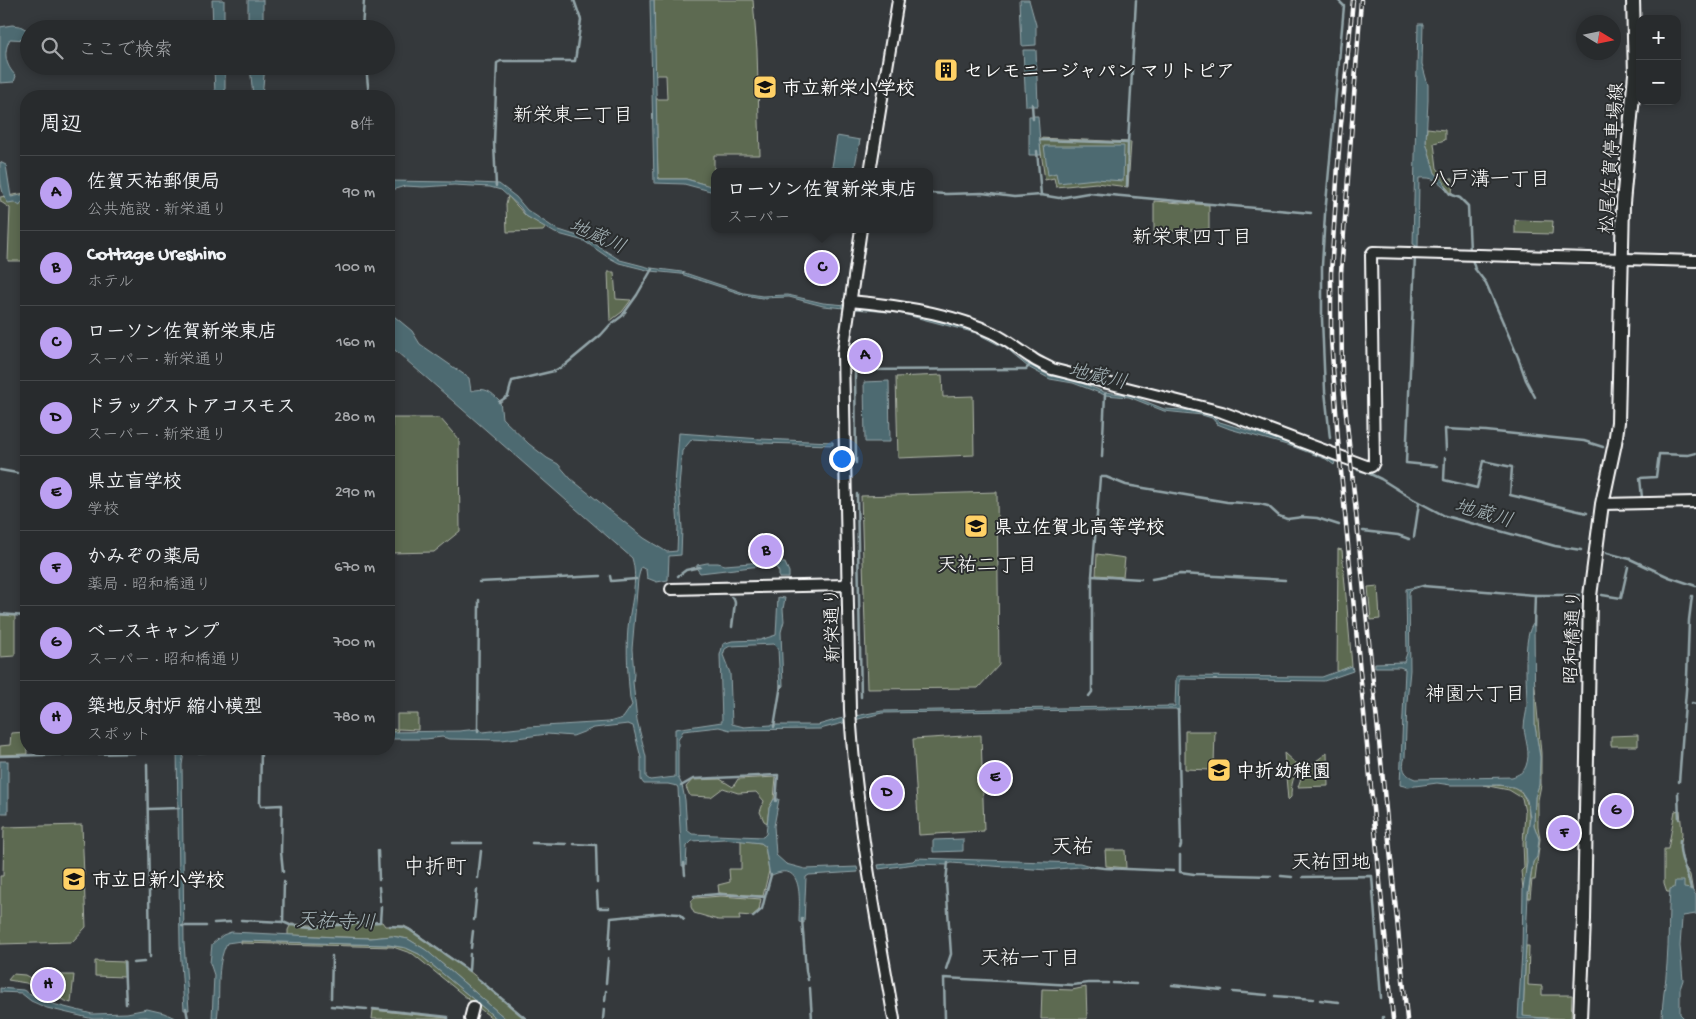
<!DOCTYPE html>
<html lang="ja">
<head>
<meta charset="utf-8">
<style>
	body { margin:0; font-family:"Gochi Hand","Klee One",sans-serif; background:#343739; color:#f1f3f6 }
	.controls { position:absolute; right:15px; top:15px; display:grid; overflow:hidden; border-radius:10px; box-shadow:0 2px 8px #0003 }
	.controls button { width:45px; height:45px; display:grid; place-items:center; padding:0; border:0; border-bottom:1px solid #444749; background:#282b2d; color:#f1f3f6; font:25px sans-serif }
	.compass { position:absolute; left:1576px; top:15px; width:45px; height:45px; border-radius:50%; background:#282b2d; box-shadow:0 2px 8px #0003; rotate:100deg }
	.you { position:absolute; left:841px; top:458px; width:18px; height:18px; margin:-12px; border:4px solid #fff; border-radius:50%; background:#1a73e8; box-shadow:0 0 0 8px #1a73e833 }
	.badge { display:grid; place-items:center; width:32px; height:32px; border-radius:50%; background:#bca0f2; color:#111; font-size:16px; font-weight:700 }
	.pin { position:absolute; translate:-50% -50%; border:2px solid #fff; box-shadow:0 1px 5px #0006 }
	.popup { position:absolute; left:711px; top:168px; width:222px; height:65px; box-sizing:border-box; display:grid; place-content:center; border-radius:10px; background:#282b2d; filter:drop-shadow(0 1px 4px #0005); font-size:16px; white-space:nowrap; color:#a5a7aa }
	.popup b { font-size:19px; color:#f1f3f6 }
	.popup::after { content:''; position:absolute; left:50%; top:100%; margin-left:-10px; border:10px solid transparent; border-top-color:#282b2d }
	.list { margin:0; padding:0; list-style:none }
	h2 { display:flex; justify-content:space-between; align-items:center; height:65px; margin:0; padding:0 20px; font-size:21px }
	h2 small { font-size:16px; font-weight:400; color:#a5a7aa }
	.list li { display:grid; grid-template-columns:32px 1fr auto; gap:15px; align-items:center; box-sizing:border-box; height:75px; padding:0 20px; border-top:1px solid #444749 }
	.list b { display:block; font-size:19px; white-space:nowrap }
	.list p { margin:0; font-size:16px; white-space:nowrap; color:#a5a7aa }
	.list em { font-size:16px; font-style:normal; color:#a5a7aa }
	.icon { flex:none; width:28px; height:28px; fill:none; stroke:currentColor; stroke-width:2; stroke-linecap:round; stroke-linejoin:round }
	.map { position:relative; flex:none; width:1696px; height:1019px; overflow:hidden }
	.search { position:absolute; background:#282b2d; box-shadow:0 2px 8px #0003; left:20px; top:20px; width:375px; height:55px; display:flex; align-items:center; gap:12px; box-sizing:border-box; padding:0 18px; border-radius:28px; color:#a5a7aa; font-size:19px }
	.panel { position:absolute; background:#282b2d; box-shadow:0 2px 8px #0003; left:20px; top:90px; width:375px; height:665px; border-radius:20px }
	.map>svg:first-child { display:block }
	.green { fill:#5d6a51; stroke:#aeb4a8 }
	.water { fill:#4d6a71; stroke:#94a6aa }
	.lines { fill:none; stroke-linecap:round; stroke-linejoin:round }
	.stream { stroke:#94a6aa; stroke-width:2.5 }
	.minor-casing { stroke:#fff; stroke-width:14 }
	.major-casing { stroke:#fff; stroke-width:16 }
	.minor { stroke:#2a2d2e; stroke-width:10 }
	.major { stroke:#2a2d2e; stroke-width:12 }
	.rail-casing { stroke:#fff; stroke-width:4.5 }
	.rail { stroke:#2a2d2e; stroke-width:2.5; stroke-dasharray:8; stroke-linecap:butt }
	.labels { text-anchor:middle; stroke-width:4; stroke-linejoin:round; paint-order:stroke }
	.poi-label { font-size:19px; font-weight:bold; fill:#fff; stroke:#2a2d2e; text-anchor:start }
	.street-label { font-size:19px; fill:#fff; stroke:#2a2d2e }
	.neighbourhood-label { font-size:20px; fill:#fff; stroke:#2a2d2e }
	.water-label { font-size:20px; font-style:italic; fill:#a6b4b8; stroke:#2a2d2e }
	.quarter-label { font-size:21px; fill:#fff; stroke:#2a2d2e }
</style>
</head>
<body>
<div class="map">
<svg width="1696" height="1019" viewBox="0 0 1696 1019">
	<rect width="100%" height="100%" fill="#35393c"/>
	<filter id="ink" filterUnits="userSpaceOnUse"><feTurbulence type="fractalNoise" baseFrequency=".02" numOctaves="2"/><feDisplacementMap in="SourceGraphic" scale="10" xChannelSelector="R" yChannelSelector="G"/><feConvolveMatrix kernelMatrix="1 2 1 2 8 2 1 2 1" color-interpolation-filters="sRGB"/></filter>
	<g filter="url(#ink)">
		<!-- green -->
		<g class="green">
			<polygon points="654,0 753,0 757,50 760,155 714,155 714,187 686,179 658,179 656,99 667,99 666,75 655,75"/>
			<polygon points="1427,128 1445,130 1445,140 1434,143 1437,168 1445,178 1453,179 1452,194 1446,187 1442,179 1435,173 1426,142"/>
			<polygon points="1039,138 1131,142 1128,187 1096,183 1056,187 1054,178 1045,180"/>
			<polygon points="26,193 26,261 8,261 10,208 1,202 0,197"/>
			<polygon points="508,196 526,216 546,227 543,231 507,232 506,204"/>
			<polygon points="1154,201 1209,205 1209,229 1154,232"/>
			<polygon points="1515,220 1553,221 1552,234 1515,233"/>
			<polygon points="608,272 614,272 616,299 631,300 622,312 610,321"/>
			<polygon points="942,375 943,397 973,396 974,455 898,458 896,377"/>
			<polygon points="392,418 440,418 459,440 460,531 434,552 391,553 389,550 389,445 392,445"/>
			<polygon points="997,492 999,665 978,688 867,689 861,496"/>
			<polygon points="1338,549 1342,550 1352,666 1337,672"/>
			<polygon points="1097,554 1125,558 1123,577 1096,575"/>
			<polygon points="1378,586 1380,619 1371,620 1368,587"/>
			<polygon points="0,615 15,616 15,656 0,657"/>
			<polygon points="1534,676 1541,753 1541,785 1538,800 1538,826 1540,839 1535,880 1532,880 1530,898 1528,898 1533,862 1539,839 1534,825 1535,797 1539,785 1540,757 1535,726"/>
			<polygon points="397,714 418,714 418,730 398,729 397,732 389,732 389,730 397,729"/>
			<polygon points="1185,731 1215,731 1214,766 1210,770 1185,769"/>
			<polygon points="26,732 27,754 0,755 0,746 10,745 11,733"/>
			<polygon points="981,735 984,831 919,835 913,739"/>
			<polygon points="1638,735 1638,746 1611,746 1611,736"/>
			<path d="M 1284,753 L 1295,763 L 1301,765 C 1293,775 1291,785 1291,797 L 1288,800 Z"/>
			<path d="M 1327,753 L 1328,786 L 1298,787 C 1303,769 1312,764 1327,753 Z"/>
			<polygon points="776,777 774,799 769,808 767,823 764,821 760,812 764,801 756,792 738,793 723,788 711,797 690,796 686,787 692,780 720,779 733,787 738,779"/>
			<path d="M 1483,785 C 1508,785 1528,785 1529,816 C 1530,825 1527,834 1526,843 C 1526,859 1527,874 1523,889 L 1521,871 L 1524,868 L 1523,843 L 1525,812 L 1522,798 L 1509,790 Z"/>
			<polygon points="1680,810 1682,834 1680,850 1684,865 1690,875 1693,893 1667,892 1664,883 1664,849 1668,849 1675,811"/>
			<polygon points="82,825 86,927 72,942 0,944 0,876 3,876 4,827"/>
			<polygon points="741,840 761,843 765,846 769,871 763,896 719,893 718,885 730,882 729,869 741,869"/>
			<polygon points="1125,850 1126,868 1106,866 1105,850"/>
			<polygon points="721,896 761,899 759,910 752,916 739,915 740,920 718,920 694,913 691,907 691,901 695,898"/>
			<polygon points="382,922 385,926 404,926 410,929 468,970 527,1019 506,1019 426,950 408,939 392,936 370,938 288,935 288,930 291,924 311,925"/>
			<polygon points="241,941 389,945 406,948 419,954 497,1019 493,1019 484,1012 413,954 393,947 241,943"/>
			<polygon points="1526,946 1529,946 1528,985 1542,986 1542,995 1572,995 1571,1019 1523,1017"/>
			<polygon points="95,961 125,962 125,977 95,976"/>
			<polygon points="13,974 25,975 53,991 55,975 74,975 71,1003 52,996 26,983 8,980"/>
			<polygon points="1086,987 1087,1019 1041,1019 1042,989 1072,990"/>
			<polygon points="373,1010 447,1018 447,1019 372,1019"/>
		</g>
		<!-- water -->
		<g class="water">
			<polygon points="212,0 224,0 224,29 213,29"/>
			<rect x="248" y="0" width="15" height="29"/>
			<polygon points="650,0 654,0 658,179 686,179 714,187 714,192 684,184 654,183"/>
			<polygon points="1020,0 1029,0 1036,25 1036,45 1022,46"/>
			<path d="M 1418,24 L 1423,24 L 1422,64 L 1428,85 L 1428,100 L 1426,142 L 1435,173 L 1442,179 L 1447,190 C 1437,180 1434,177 1419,178 L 1418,247 L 1413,244 Z"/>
			<path d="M 12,25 L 20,26 L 29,31 L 29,40 L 10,39 C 3,52 5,65 16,76 L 14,82 L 0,83 L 0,27 Z"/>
			<polygon points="1023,50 1036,50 1038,106 1026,106"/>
			<polygon points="214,66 225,66 225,96 215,96"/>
			<polygon points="250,66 265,66 262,96 253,96"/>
			<polygon points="1029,116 1038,116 1041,155 1029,155"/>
			<polygon points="837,136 860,140 854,171 832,167"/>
			<polygon points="1044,146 1124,146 1123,181 1096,179 1058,183 1056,173 1048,175"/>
			<path d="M 0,162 L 6,165 L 11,197 L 26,194 L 26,201 L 21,203 L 20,206 L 14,202 L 8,203 C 0,193 0,175 0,162 Z"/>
			<path d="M 389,181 L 454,182 L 499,184 L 516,197 L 527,210 L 556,229 L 581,237 L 593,243 L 620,260 L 651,268 L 682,272 L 744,293 L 762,296 L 788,295 L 823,303 L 858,306 L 916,315 L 978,332 L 1005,346 L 1016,357 L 1029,365 L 1050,376 L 1074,380 L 1104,392 L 1130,395 L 1164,409 L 1203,411 L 1211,415 L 1220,422 C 1258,434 1300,442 1335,462 L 1334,465 L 1326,459 L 1294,447 L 1230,429 L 1217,424 L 1212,418 L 1202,415 L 1164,411 L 1129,397 L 1105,395 L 1073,383 L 1050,379 L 1028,367 L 1005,348 L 976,333 L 899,313 L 823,306 L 789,297 L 762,298 L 745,295 L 681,274 L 651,271 L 619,263 L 606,256 L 584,241 L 555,233 L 526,216 L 520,207 L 501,190 L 490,187 L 454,185 L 423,187 L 405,186 L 392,190 L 389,195 Z"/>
			<path d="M 389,312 L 412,331 L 420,344 L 469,378 L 471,391 C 486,387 490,391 500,401 L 502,418 L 529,444 L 547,458 L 558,464 L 571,479 L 644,538 L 667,552 L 677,551 L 678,527 L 675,485 L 679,433 L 761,439 L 833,442 L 833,445 L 761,443 L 692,439 L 682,451 L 679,487 L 682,528 L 681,555 L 669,556 L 668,580 L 657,582 L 647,578 L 646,570 L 641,567 L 638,579 L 632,649 L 634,674 L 633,682 L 637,720 L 646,757 L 646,777 L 650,780 L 675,777 L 675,729 L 722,722 L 720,655 L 723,644 L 732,641 L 760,640 L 776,635 L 778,597 L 785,598 L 783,609 L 784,621 L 781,632 L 783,686 L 780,688 L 778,648 L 774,644 L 730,646 L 725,649 L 723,655 L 730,673 L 732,724 L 744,727 L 771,725 L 818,725 L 839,719 L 882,711 L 1175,706 L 1176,678 L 1177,676 L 1322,677 L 1352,666 L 1353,671 L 1324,681 L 1180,679 L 1179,713 L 1176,709 L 1157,709 L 882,713 L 820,729 L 730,730 L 719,727 L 683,731 L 678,740 L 678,777 L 682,785 L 685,800 L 687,830 L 692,834 L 763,837 L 766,834 L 769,808 L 774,799 L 779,799 L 774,826 L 776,855 L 786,864 L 805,869 L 857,867 L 858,872 L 809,875 L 806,877 L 804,923 L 799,922 C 799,902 805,858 770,876 L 765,846 L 761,843 L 724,839 L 692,841 L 687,846 L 686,866 L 682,866 L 678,788 L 677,786 L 668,784 L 644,784 L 641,780 L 641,758 L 633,726 L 628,724 L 594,728 L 573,736 L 547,734 L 502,740 L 450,739 L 442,737 L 426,739 L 389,739 L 389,732 L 459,731 L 478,729 L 483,732 L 528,727 L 609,722 L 623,718 L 632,705 L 630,699 C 628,675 626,652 628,628 C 630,606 639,581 632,558 L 389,345 Z"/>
			<polygon points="889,381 890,442 865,442 864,382"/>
			<polygon points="763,562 785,563 789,572 789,578 779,578 779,572 776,567 769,565 700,573 697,569 697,565 707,563 718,563 725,565"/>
			<path d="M 1425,585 L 1410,590 L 1409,593 L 1410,670 L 1407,702 L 1405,757 C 1401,768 1404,775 1415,779 L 1512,777 C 1518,775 1524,772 1526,766 C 1531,753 1525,740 1524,728 C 1524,720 1527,712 1527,705 C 1527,687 1522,634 1534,623 L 1535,726 L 1540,757 L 1539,785 L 1535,797 L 1534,825 L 1539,839 L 1537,857 L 1533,862 L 1528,893 L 1523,1016 L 1553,1019 L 1518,1019 L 1522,951 L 1523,888 L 1527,863 L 1526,842 L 1530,817 L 1527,800 L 1520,790 L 1513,787 L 1500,785 L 1451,785 L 1437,783 L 1408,787 L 1400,785 L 1405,669 L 1400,667 L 1375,667 L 1375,663 L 1404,662 L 1407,653 L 1406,589 Z"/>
			<polygon points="177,749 268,749 199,753 184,752 182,765 184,943 189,1010 184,1010 180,945"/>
			<rect x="0" y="761" width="8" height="52"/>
			<polygon points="963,839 963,851 933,852 933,840"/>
			<polygon points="916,858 1080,863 1090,866 1047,870 951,863 947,865 915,864 879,869 878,865 913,861"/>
			<path d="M 1675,881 L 1684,881 L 1684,888 L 1691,889 L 1696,895 L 1696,914 L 1683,916 L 1682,919 L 1680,946 L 1683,980 L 1680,989 L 1680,1014 L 1685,1019 L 1662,1019 C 1662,1000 1666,983 1667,964 C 1669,939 1668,914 1670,889 L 1674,888 Z"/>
			<path d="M 231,932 L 336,937 L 370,938 L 392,936 L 408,939 L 426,950 L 506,1019 L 497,1019 L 419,954 L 406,948 L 389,945 L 241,941 L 227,943 C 215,966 221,994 217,1019 L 212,1019 L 214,975 L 210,963 L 212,944 L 223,935 Z"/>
			<polygon points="0,988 23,990 49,1003 92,1014 127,1013 147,1009 164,1013 177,1019 155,1019 146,1017 93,1019 47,1008 31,1001 21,993 0,992"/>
		</g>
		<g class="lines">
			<!-- stream -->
			<g class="stream">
				<polyline points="362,29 364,0"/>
				<polyline points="366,66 369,96"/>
				<polyline points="1032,104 1033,119"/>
				<polyline points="1040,140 1128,143 1127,186"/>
				<polyline points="1128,143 1136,0"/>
				<polyline points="1037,151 1041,195"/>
				<polyline points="496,186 494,143 497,63 501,61 575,61 581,20 574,0"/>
				<polyline points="1447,190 1450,194 1460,198 1468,206 1470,251"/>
				<polyline points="930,193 946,194 982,193 1014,197 1041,195 1059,198 1088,193 1311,213"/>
				<polyline points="1415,256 1406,463 1437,466"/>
				<polyline points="1471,256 1475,269 1486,283 1518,357 1526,380 1535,397"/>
				<polyline points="499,402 508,396 512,381 554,371 565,365 601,335 610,325 622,316 637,295 652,269"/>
				<polyline points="1330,438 1325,391 1322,318 1322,266 1325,214 1344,6 1338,0"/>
				<polyline points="1446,450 1445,429 1486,431 1584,441 1603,447"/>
				<polyline points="1102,457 1105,394"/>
				<polyline points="1445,458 1444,480 1477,488 1483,461 1512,467 1510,495 1587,513"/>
				<polyline points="856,463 855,370 1026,369 1029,366"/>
				<polyline points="0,470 17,473"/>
				<polyline points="1358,470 1366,472 1381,479 1413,499 1445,516 1555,546 1581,550"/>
				<polyline points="857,494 861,697"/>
				<polyline points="1642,498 1640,478 1656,477 1659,454 1688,455 1696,453"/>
				<polyline points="1363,531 1398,535 1409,539"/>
				<polyline points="1414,537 1419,503"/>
				<polyline points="1607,553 1630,559 1669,577 1696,586"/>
				<polyline points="610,576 611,581 636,579"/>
				<polyline points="678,576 686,570 700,567"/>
				<polyline points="1092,576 1141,579"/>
				<polyline points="1152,579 1180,574 1285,580"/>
				<polyline points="479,582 600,576"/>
				<polyline points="1423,586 1535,595 1579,595"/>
				<polyline points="1602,595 1621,598 1628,567"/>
				<polyline points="731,597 734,599 735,603 732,627"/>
				<polyline points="0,614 26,616"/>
				<polyline points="1534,626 1535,595"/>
				<polyline points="1089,696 1092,692 1092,576 1100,477 1106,477 1126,485 1227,502 1260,504 1268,506 1279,516 1287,519 1303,517 1317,518 1339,525"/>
				<polyline points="1692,703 1696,704"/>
				<polyline points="1178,710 1181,845 1180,848"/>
				<polyline points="774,727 781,685"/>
				<polyline points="478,731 479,600"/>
				<polyline points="261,749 260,803 261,806 282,805 281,852 283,872"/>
				<polyline points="0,756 136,753"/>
				<polyline points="147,764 150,957"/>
				<polyline points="1679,782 1687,678 1689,620 1692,596"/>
				<polyline points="681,786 693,779 778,775 776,801"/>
				<polyline points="1678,792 1679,819"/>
				<polyline points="148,809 179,808"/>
				<path d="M 1680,840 C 1678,858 1688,872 1691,889"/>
				<polyline points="453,843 481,843"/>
				<polyline points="532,843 566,844"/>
				<polyline points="574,844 596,845 597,883"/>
				<polyline points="378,851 379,880"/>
				<polyline points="1180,855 1180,872 1194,874 1271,876"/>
				<polyline points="684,863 685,875"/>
				<polyline points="1088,866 1104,868 1173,871"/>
				<polyline points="1281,876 1292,877"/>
				<polyline points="1303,877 1372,876 1381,998"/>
				<polyline points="478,878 481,851"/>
				<polyline points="379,887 380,901"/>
				<polyline points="597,891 598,908 609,908"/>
				<polyline points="694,896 719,894 765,897 771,875"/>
				<polyline points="753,917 762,909 765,897"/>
				<polyline points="802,919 806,971 808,980"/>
				<polyline points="241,920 283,922 290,925 311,927 380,922 381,907"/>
				<polyline points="474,920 477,890"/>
				<polyline points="283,922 284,882"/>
				<polyline points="214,923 230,922"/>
				<polyline points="182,926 206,926"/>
				<polyline points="390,926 404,927 410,930 469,971 470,954"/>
				<polyline points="471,948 473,931"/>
				<polyline points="609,949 611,918 662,913 679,914 684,919"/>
				<polyline points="124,963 126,1004"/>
				<polyline points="133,963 144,962"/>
				<polyline points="946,969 951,954 946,882 948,862"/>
				<polyline points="478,979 526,1019"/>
				<polyline points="606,983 608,958"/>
				<polyline points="1113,983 1136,984"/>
				<polyline points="1172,985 1222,990"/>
				<polyline points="810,988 812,1019"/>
				<polyline points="1233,992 1267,995"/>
				<polyline points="1275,996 1313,999"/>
				<polyline points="331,998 332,956"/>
				<polyline points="1320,1000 1339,1002"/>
				<polyline points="605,1001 606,991"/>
				<polyline points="331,1006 367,1009"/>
				<polyline points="186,1008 188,1019"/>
				<polyline points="373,1009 439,1016 448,1017 448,1019"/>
				<polyline points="1383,1017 1383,1019"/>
				<polyline points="603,1019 604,1009"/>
				<polyline points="945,1019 944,978 1073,985 1088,983 1108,983"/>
			</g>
			<!-- minor casing -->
			<g class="minor-casing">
				<g id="minor">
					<polyline points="870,172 898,0"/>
					<path d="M 861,229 L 843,353 L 850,710 C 856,814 876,917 894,1019"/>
					<path d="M 850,301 C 895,305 952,313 993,333 C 1007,340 1019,350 1032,358 C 1038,363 1046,365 1052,369 L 1222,412 L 1369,467 L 1372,466 L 1374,462 L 1371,255 L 1373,252 L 1696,261"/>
					<polyline points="1602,504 1696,502"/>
					<polyline points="671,589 847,585"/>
					<polyline points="470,1019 473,1007"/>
				</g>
			</g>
			<!-- major casing -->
			<g class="major-casing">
				<polyline id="major" points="1580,1019 1584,919 1590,596 1602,504 1615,443 1618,422 1623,203 1635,74 1633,0"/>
			</g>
			<!-- minor -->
			<use href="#minor" class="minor"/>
			<!-- major -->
			<use href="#major" class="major"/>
			<!-- rail casing -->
			<g class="rail-casing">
				<g id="rail">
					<polyline points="1353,0 1340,134 1331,273 1331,338 1338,440 1393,1019"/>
					<polyline points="1361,0 1341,273 1342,374 1407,1019"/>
				</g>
			</g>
			<!-- rail -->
			<use href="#rail" class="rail"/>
		</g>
	</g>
	<!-- icons -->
	<defs>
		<g id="building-square" transform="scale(1.25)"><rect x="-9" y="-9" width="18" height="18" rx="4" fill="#ffd166" stroke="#2a2d2e"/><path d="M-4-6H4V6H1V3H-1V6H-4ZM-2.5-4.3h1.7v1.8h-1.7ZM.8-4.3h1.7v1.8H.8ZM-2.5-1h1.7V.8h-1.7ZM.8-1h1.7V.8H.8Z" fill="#111"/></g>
		<g id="school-square" transform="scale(1.25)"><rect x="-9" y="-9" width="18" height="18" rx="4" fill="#ffd166" stroke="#2a2d2e"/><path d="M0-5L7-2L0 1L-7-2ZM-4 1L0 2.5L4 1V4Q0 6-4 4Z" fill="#111"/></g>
	</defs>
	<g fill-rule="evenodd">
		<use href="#building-square" x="946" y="70"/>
		<use href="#school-square" x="765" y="87"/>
		<use href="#school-square" x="976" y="526"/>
		<use href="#school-square" x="1219" y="770"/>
		<use href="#school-square" x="74" y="879"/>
	</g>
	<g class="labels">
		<!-- poi labels -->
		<g class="poi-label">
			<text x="964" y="77">セレモニージャパン マリトピア</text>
			<text x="782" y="94">市立新栄小学校</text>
			<text x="994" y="533">県立佐賀北高等学校</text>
			<text x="1236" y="777">中折幼稚園</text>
			<text x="92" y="886">市立日新小学校</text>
		</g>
		<!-- street labels -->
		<g class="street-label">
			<text transform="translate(1610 158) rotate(-86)" y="7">松尾佐賀停車場線</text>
			<text transform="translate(831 625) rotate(-91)" y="7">新栄通り</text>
			<text transform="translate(1571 637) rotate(-88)" y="7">昭和橋通り</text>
		</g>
		<!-- neighbourhood labels -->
		<g class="neighbourhood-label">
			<text x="573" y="121">新栄東二丁目</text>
			<text x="1490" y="185">八戸溝一丁目</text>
			<text x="1192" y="243">新栄東四丁目</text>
			<text x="987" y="571">天祐二丁目</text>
			<text x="1475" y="700">神園六丁目</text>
			<text x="1331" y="868">天祐団地</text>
			<text x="1030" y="964">天祐一丁目</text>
		</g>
		<!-- water labels -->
		<g class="water-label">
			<text transform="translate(598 235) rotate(24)" y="7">地蔵川</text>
			<text transform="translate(1098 375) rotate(13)" y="7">地蔵川</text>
			<text transform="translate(1484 512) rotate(16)" y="7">地蔵川</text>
			<text transform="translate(336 920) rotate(2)" y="7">天祐寺川</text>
		</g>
		<!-- quarter labels -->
		<g class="quarter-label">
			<text x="1072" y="853">天祐</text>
			<text x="435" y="873">中折町</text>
		</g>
	</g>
</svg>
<div class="controls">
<button>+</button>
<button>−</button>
</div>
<svg class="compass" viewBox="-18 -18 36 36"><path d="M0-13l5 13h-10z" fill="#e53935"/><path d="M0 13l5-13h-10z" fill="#a5a7aa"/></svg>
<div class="you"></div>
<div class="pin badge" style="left:865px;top:356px">A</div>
<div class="pin badge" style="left:766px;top:551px">B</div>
<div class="pin badge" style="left:822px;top:268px">C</div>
<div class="popup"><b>ローソン佐賀新栄東店</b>スーパー</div>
<div class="pin badge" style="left:887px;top:793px">D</div>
<div class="pin badge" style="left:995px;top:778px">E</div>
<div class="pin badge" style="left:1564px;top:833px">F</div>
<div class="pin badge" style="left:1616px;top:811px">G</div>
<div class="pin badge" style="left:48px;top:985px">H</div>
<div class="search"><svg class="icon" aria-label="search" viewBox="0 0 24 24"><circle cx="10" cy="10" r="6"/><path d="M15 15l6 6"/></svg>ここで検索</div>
<section class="panel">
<h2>周辺<small>8件</small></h2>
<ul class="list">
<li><span class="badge">A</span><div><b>佐賀天祐郵便局</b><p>公共施設 · 新栄通り</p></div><em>90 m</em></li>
<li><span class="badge">B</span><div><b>Cottage Ureshino</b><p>ホテル</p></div><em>100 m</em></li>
<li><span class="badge">C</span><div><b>ローソン佐賀新栄東店</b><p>スーパー · 新栄通り</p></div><em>160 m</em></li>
<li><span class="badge">D</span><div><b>ドラッグストアコスモス</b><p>スーパー · 新栄通り</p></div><em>280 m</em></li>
<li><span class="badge">E</span><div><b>県立盲学校</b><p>学校</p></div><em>290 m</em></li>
<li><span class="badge">F</span><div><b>かみぞの薬局</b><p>薬局 · 昭和橋通り</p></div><em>670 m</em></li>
<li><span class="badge">G</span><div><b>ベースキャンプ</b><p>スーパー · 昭和橋通り</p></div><em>700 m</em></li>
<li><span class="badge">H</span><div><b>築地反射炉 縮小模型</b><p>スポット</p></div><em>780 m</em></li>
</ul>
</section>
</div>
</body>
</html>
